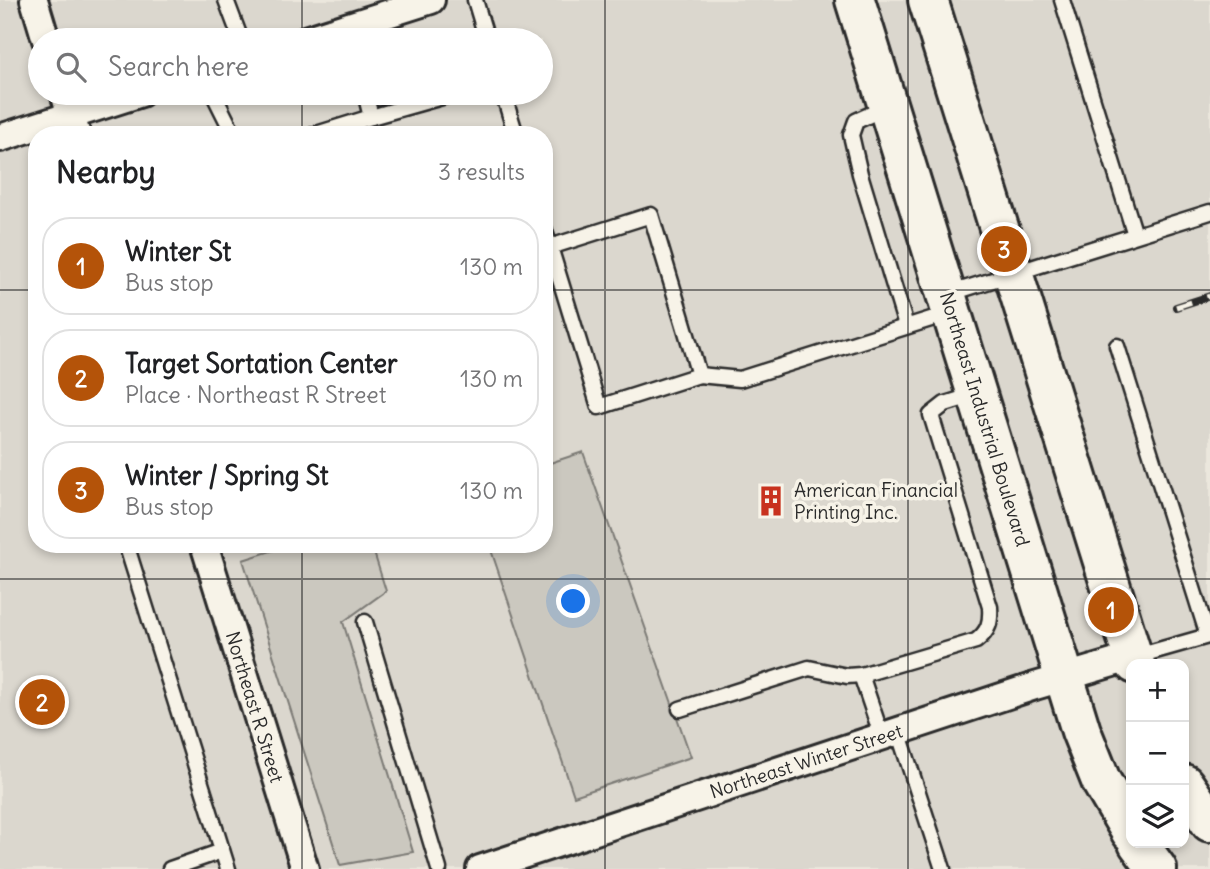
<!DOCTYPE html>
<html lang="en">
<head>
<meta charset="utf-8">
<style>
	body { margin:0; font-family:Delius,sans-serif; background:#f2f2f2; color:#202124 }
	.controls { position:absolute; right:21px; bottom:21px; display:grid; overflow:hidden; border-radius:14px; box-shadow:0 4px 10px #0003 }
	.controls button { width:63px; height:63px; display:grid; place-items:center; padding:0; border:0; border-bottom:2px solid #e0e0e0; background:#fff; color:#202124; font:35px sans-serif }
	.you { position:absolute; left:574px; top:602px; width:24px; height:24px; margin:-18px; border:5px solid #fff; border-radius:50%; background:#1a73e8; box-shadow:0 0 0 10px #1a73e833 }
	.badge { display:grid; place-items:center; width:46px; height:46px; border-radius:50%; background:#b45309; color:#fff; font-size:23px; font-weight:700 }
	.pin { position:absolute; translate:-50% -50%; border:4px solid #fff; box-shadow:0 2px 7px #0006 }
	.list { margin:0; padding:0; list-style:none }
	h2 { display:flex; justify-content:space-between; align-items:center; height:91px; margin:0; padding:0 28px; font-size:30px }
	h2 small { font-size:23px; font-weight:400; color:#757577 }
	.list li { display:grid; grid-template-columns:46px 1fr auto; gap:21px; align-items:center; box-sizing:border-box; height:98px; margin:0 14px 14px; padding:0 14px; border:2px solid #e0e0e0; border-radius:28px }
	.list b { display:block; font-size:26px; white-space:nowrap }
	.list p { margin:0; font-size:23px; white-space:nowrap; color:#757577 }
	.list em { font-size:23px; font-style:normal; color:#757577 }
	.icon { flex:none; width:38px; height:38px; fill:none; stroke:currentColor; stroke-width:2; stroke-linecap:round; stroke-linejoin:round }
	.map { position:relative; flex:none; width:1210px; height:869px; overflow:hidden }
	.search { position:absolute; background:#fff; box-shadow:0 4px 10px #0003; left:28px; top:28px; width:525px; height:77px; display:flex; align-items:center; gap:18px; box-sizing:border-box; padding:0 24px; border-radius:38px; color:#757577; font-size:26px }
	.panel { position:absolute; background:#fff; box-shadow:0 4px 10px #0003; left:28px; top:126px; width:525px; height:427px; border-radius:28px }
	.map>svg:first-child { display:block }
	.built { fill:#dbd7ce; fill-rule:evenodd }
	.green { fill:#cbc8bf; stroke:#7b7a75; stroke-width:2 }
	.lines { fill:none; stroke-linecap:round; stroke-linejoin:round }
	.lane-casing { stroke:#2b2b2b; stroke-width:19 }
	.street-casing { stroke:#2b2b2b; stroke-width:32 }
	.secondary-casing { stroke:#2b2b2b; stroke-width:44 }
	.lane { stroke:#f7f3e8; stroke-width:14 }
	.street { stroke:#f7f3e8; stroke-width:26 }
	.secondary { stroke:#f7f3e8; stroke-width:38 }
	.rail-casing { stroke:#2b2b2b; stroke-width:8 }
	.rail { stroke:#f7f3e8; stroke-width:5; stroke-dasharray:16; stroke-linecap:butt }
	.grid { fill:none; stroke:#2b2b2b; stroke-width:2; stroke-opacity:0.55 }
	.labels { text-anchor:middle; stroke-width:7; stroke-linejoin:round; paint-order:stroke }
	.street-label { font-size:19px; fill:#2b2b2b; stroke:#f7f3e8 }
	.poi-label { font-size:19px; fill:#2b2b2b; stroke:#f7f3e8; text-anchor:start }
</style>
</head>
<body>
<div class="map">
<svg width="1210" height="869" viewBox="0 0 1210 869">
	<rect width="100%" height="100%" fill="#ebe7dd"/>
	<filter id="ink" filterUnits="userSpaceOnUse"><feTurbulence type="fractalNoise" baseFrequency=".0143" numOctaves="2"/><feDisplacementMap in="SourceGraphic" scale="14" xChannelSelector="R" yChannelSelector="G"/><feConvolveMatrix kernelMatrix="1 2 1 2 8 2 1 2 1" color-interpolation-filters="sRGB"/></filter>
	<g filter="url(#ink)">
		<!-- built -->
		<path class="built" d="M 0,0 L 1210,0 L 1210,869 L 0,869 ZM 40,40 L 541,40 L 541,93 L 40,93 ZM 37,135 L 544,135 L 544,544 L 37,544 ZM 1131,664 L 1184,664 L 1184,843 L 1131,843 Z"/>
		<!-- green -->
		<g class="green">
			<polygon points="583,452 691,757 574,796 489,544 544,544 544,465"/>
			<polygon points="293,544 375,544 372,546 386,591 343,622 413,852 340,865 243,560"/>
		</g>
		<g class="lines">
			<!-- lane casing -->
			<g class="lane-casing">
				<g id="lane">
					<polyline points="226,0 241,40"/>
					<polyline points="475,0 487,40"/>
					<polyline points="1062,0 1135,235"/>
					<polyline points="213,93 234,135"/>
					<polyline points="503,93 516,135"/>
					<polyline points="887,107 856,121 851,135 860,174 906,326"/>
					<polyline points="371,117 456,93"/>
					<polyline points="313,135 371,117 365,93"/>
					<polyline points="544,228 550,247 599,407 699,375 651,215 550,247"/>
					<polyline points="948,294 1210,212"/>
					<polyline points="1117,346 1208,636 1134,657"/>
					<polyline points="699,375 740,379 950,313"/>
					<polyline points="126,544 228,869"/>
					<polyline points="365,622 439,869"/>
					<polyline points="861,675 882,737"/>
					<path d="M 680,709 L 809,668 L 847,676 L 861,675 L 976,641 C 989,631 991,622 990,607 L 931,415 L 945,404 L 977,394"/>
					<polyline points="898,731 943,869"/>
					<polyline points="170,869 222,851"/>
				</g>
			</g>
			<!-- street casing -->
			<g class="street-casing">
				<g id="street">
					<polyline points="34,0 46,40"/>
					<polyline points="305,40 431,0"/>
					<polyline points="64,93 77,135"/>
					<polyline points="0,138 141,93"/>
					<polyline points="204,544 305,869"/>
					<polyline points="480,869 1035,686 1133,657"/>
				</g>
			</g>
			<!-- secondary casing -->
			<g class="secondary-casing">
				<g id="secondary">
					<polyline points="855,0 1081,731 1101,781 1131,832"/>
					<polyline points="928,0 1135,664"/>
					<polyline points="1184,784 1210,822"/>
					<polyline points="1138,843 1157,869"/>
				</g>
			</g>
			<!-- lane -->
			<use href="#lane" class="lane"/>
			<!-- street -->
			<use href="#street" class="street"/>
			<!-- secondary -->
			<use href="#secondary" class="secondary"/>
			<!-- rail casing -->
			<g class="rail-casing">
				<polyline id="rail" points="1176,307 1210,296"/>
			</g>
			<!-- rail -->
			<use href="#rail" class="rail"/>
		</g>
	</g>
	<!-- grid -->
	<path class="grid" d="M 302,0 L 302,40M 605,0 L 605,869M 908,0 L 908,869M 302,93 L 302,135M 0,290 L 37,290M 544,290 L 1210,290M 302,544 L 302,869M 0,579 L 1210,579"/>
	<!-- icons -->
	<defs>
		<g id="building-bare" transform="scale(2.415)"><path d="M-4-6H4V6H1V3H-1V6H-4ZM-2.5-4.3h1.7v1.8h-1.7ZM.8-4.3h1.7v1.8H.8ZM-2.5-1h1.7V.8h-1.7ZM.8-1h1.7V.8H.8Z" fill="#c8321e" stroke="#f7f3e8" stroke-width="2.5" paint-order="stroke"/></g>
	</defs>
	<g fill-rule="evenodd">
		<use href="#building-bare" x="771" y="501"/>
	</g>
	<g class="labels">
		<!-- street labels -->
		<g class="street-label">
			<text transform="translate(985 419) rotate(73)" y="7">Northeast Industrial Boulevard</text>
			<text transform="translate(255 707) rotate(73)" y="7">Northeast R Street</text>
			<text transform="translate(806 761) rotate(-18)" y="7">Northeast Winter Street</text>
		</g>
		<!-- poi labels -->
		<g class="poi-label">
			<text x="794" y="497">American Financial<tspan x="794" dy="22">Printing Inc.</tspan></text>
		</g>
	</g>
</svg>
<div class="controls">
<button>+</button>
<button>−</button>
<button><svg class="icon" aria-label="layers" viewBox="0 0 24 24"><path d="M12 4l9 5-9 5-9-5zM3 14l9 5 9-5"/></svg></button>
</div>
<div class="you"></div>
<div class="pin badge" style="left:1111px;top:610px">1</div>
<div class="pin badge" style="left:42px;top:702px">2</div>
<div class="pin badge" style="left:1004px;top:249px">3</div>
<div class="search"><svg class="icon" aria-label="search" viewBox="0 0 24 24"><circle cx="10" cy="10" r="6"/><path d="M15 15l6 6"/></svg>Search here</div>
<section class="panel">
<h2>Nearby<small>3 results</small></h2>
<ul class="list">
<li><span class="badge">1</span><div><b>Winter St</b><p>Bus stop</p></div><em>130 m</em></li>
<li><span class="badge">2</span><div><b>Target Sortation Center</b><p>Place · Northeast R Street</p></div><em>130 m</em></li>
<li><span class="badge">3</span><div><b>Winter / Spring St</b><p>Bus stop</p></div><em>130 m</em></li>
</ul>
</section>
</div>
</body>
</html>
